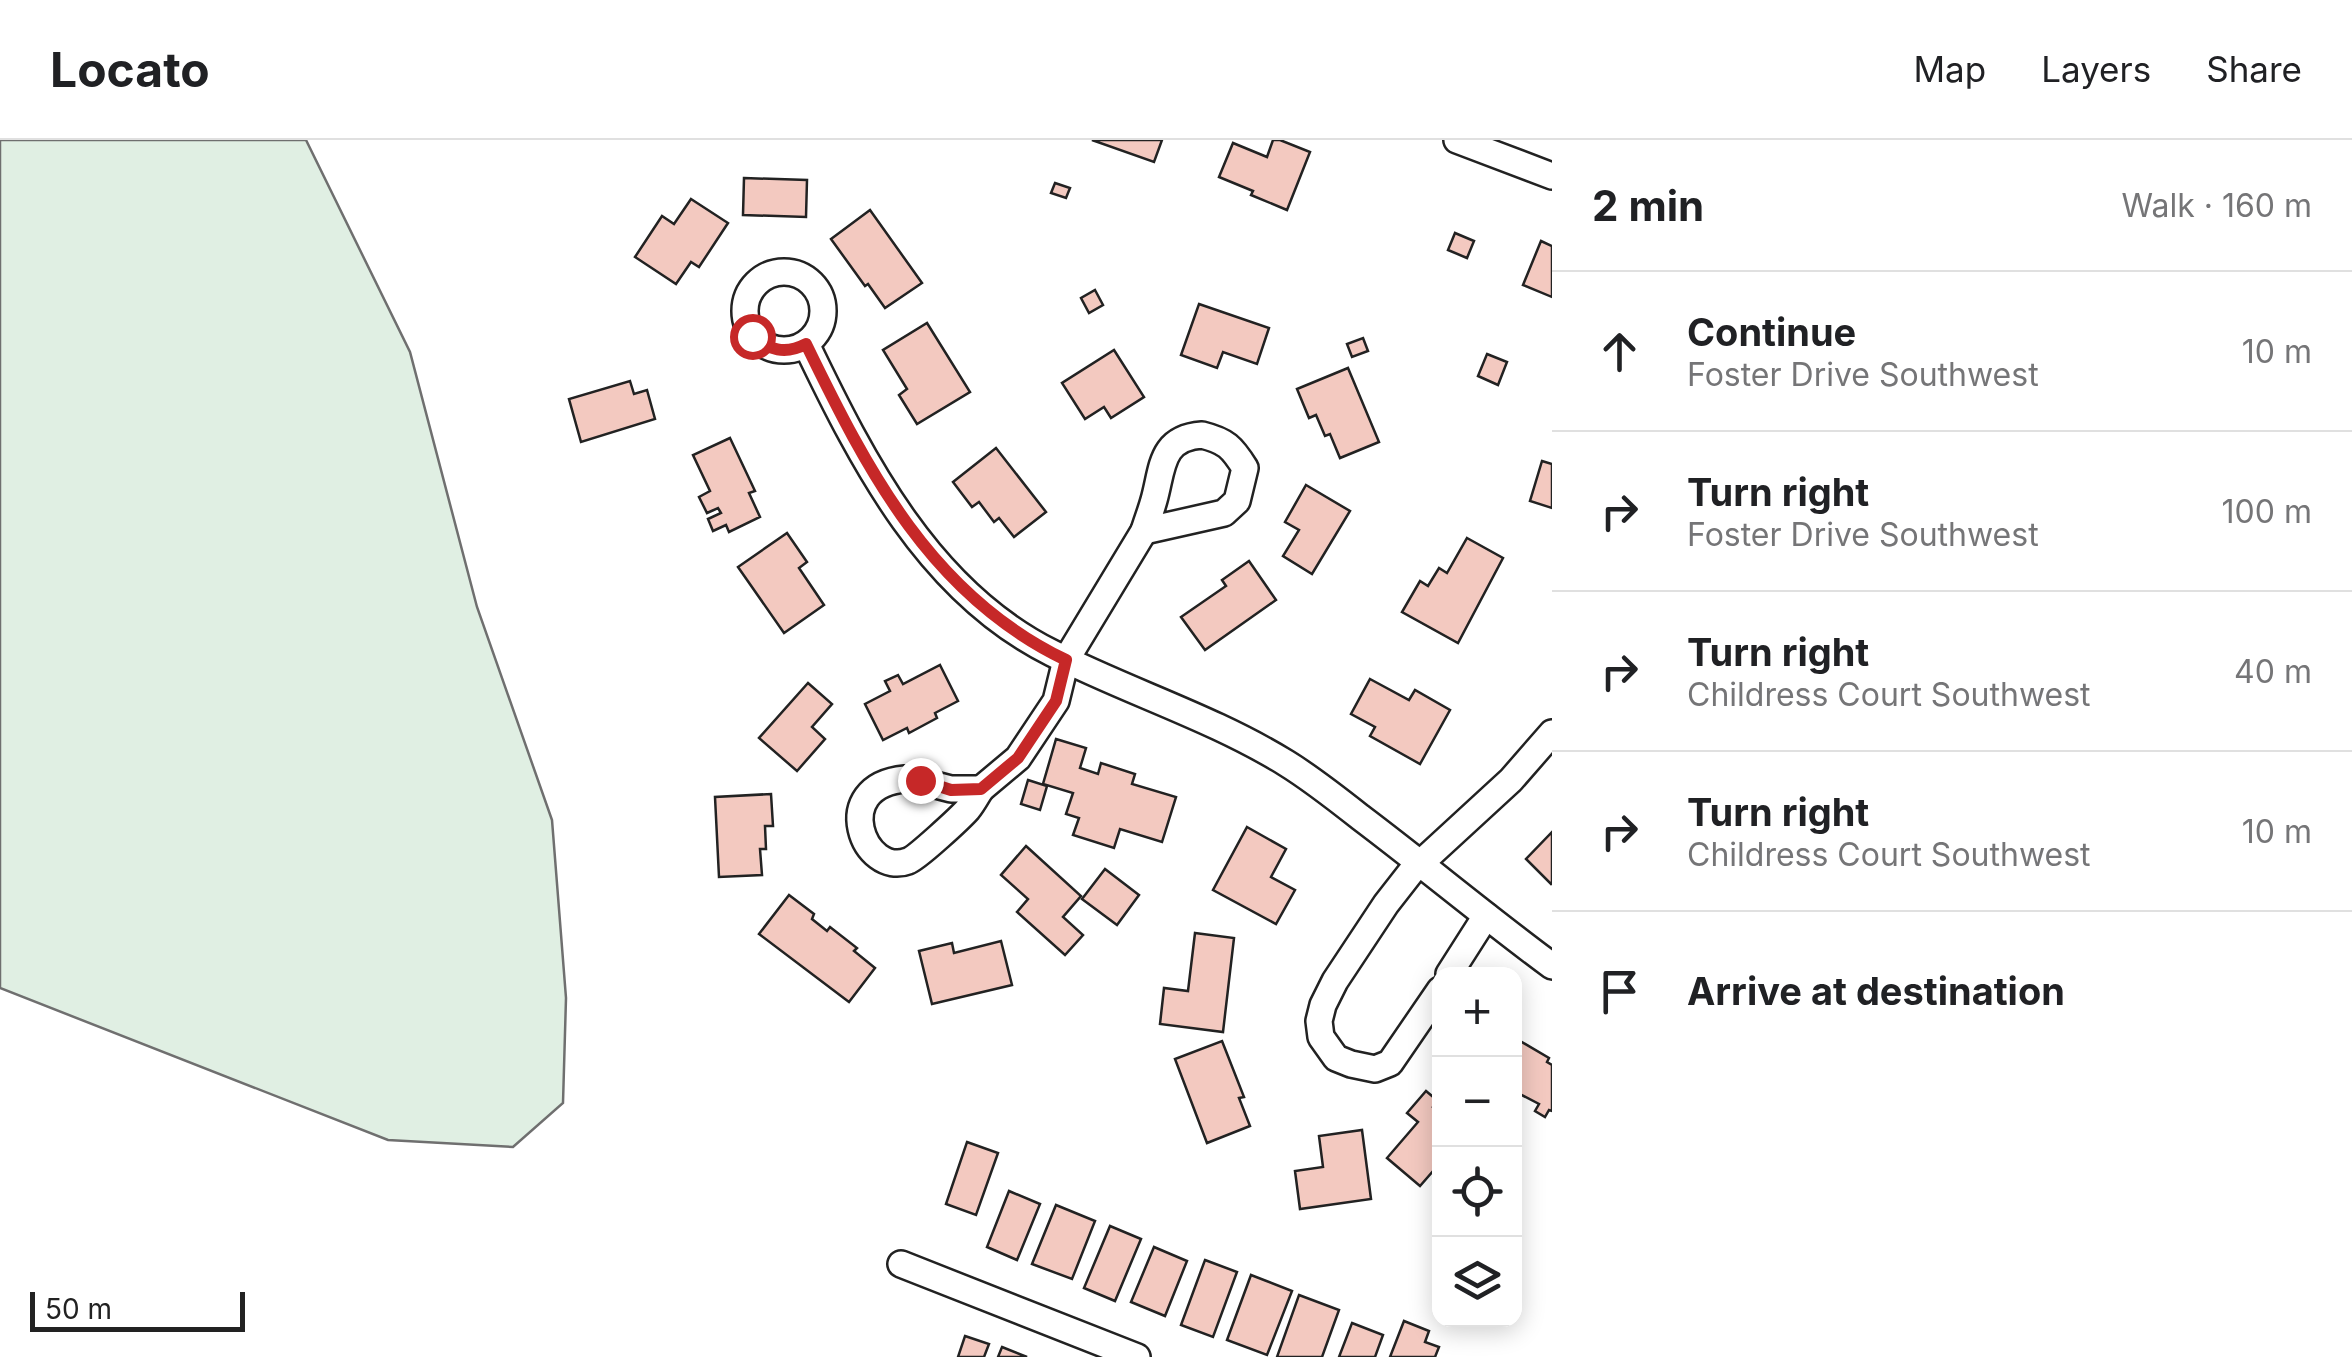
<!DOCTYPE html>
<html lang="en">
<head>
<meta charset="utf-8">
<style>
	body { margin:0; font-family:Inter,sans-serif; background:#f6f6f6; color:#202124 }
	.controls { position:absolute; right:30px; bottom:30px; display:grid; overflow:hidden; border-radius:20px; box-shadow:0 5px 25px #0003 }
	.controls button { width:90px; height:90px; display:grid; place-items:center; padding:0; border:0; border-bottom:2px solid #e0e0e0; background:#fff; color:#202124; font:50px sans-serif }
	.scale { position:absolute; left:30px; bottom:25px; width:215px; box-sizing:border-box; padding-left:10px; border:5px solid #222; border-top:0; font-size:28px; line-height:35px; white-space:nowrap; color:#222; -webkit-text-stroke:8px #fff; paint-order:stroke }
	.stop { position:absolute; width:30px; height:30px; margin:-22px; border:8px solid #c62828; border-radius:50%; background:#fff }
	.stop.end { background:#c62828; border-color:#fff; box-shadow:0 2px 10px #0008 }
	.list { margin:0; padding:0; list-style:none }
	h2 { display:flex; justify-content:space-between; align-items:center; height:130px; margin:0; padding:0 40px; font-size:42px }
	h2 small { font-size:32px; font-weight:400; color:#757577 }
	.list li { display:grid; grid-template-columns:65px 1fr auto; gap:30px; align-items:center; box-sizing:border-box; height:160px; padding:0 40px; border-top:2px solid #e0e0e0 }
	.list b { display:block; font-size:38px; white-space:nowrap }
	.list p { margin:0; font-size:32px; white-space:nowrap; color:#757577 }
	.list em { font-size:32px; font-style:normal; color:#757577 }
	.icon { flex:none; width:55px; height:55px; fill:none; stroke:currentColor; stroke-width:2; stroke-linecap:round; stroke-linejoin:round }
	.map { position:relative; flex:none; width:1552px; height:1217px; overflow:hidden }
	header { display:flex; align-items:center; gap:60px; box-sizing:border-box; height:140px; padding:0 50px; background:#fff; border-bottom:2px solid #e0e0e0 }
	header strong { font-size:48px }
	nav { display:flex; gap:55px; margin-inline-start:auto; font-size:35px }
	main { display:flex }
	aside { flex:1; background:#fff }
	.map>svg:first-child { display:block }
	.green { fill:#e0efe3; stroke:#6f6f6f; stroke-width:2.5 }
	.building { fill:#f3c9c0; stroke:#222; stroke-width:2.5 }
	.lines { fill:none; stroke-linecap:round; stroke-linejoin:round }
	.minor-casing { stroke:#222; stroke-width:30 }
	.minor { stroke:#fff; stroke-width:25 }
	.route { stroke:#c62828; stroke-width:12 }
</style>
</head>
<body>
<header>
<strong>Locato</strong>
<nav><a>Map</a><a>Layers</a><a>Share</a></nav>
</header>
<main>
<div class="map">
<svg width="1552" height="1217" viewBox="0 0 1552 1217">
	<rect width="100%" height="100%" fill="#fff"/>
	<!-- green -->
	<polygon class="green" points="0,0 306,0 410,212 477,467 552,680 566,858 563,963 513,1007 388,1000 0,848"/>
	<!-- building -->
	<g class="building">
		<polygon points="1092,0 1162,0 1154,22"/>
		<polygon points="1273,0 1280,0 1310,12 1287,70 1251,55 1253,51 1219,37 1233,3 1267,17"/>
		<polygon points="744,38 807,40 806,77 743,75"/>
		<polygon points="1055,43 1070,48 1066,58 1051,53"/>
		<polygon points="691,59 728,83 699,127 691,122 676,144 635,117 662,76 674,84"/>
		<polygon points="870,70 922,143 885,168 868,144 865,146 831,99"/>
		<polygon points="1455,93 1474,101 1467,118 1448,110"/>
		<polygon points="1541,101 1552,106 1552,157 1523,145"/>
		<polygon points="1095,150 1103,165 1089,173 1081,158"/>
		<polygon points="1199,164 1269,188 1257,224 1223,212 1217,228 1181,215"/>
		<polygon points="927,183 970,252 917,284 899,255 907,249 883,210"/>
		<polygon points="1363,198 1368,211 1352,217 1347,204"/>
		<polygon points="1114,210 1144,257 1111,278 1104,267 1085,279 1062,243"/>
		<polygon points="1487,214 1507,222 1498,245 1478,236"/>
		<polygon points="1348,228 1379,302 1340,318 1330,294 1325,296 1316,275 1309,278 1297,249"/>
		<polygon points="630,241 634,254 647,250 655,279 581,302 569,259"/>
		<polygon points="730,298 755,351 749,353 760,377 729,392 726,385 713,391 708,379 721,373 718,368 707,373 699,357 710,351 693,315"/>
		<polygon points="996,308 1046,372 1014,397 999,378 994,382 979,362 972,367 953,342"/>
		<polygon points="1542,321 1552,324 1552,368 1530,361"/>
		<polygon points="1306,345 1350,371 1312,434 1283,416 1299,390 1285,382"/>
		<polygon points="787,393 807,422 799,428 824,465 784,493 738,427"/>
		<polygon points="1467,398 1503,418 1458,503 1402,472 1420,441 1428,446 1439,428 1447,433"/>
		<polygon points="1249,421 1276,460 1205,510 1181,477 1226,446 1222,440"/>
		<polygon points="940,525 958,561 935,573 937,578 909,593 907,588 883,600 865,564 890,551 885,541 898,535 903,544"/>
		<polygon points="1370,539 1409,560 1415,550 1450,570 1420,624 1370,596 1375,587 1351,574"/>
		<polygon points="808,543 832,564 812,587 825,599 797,631 759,598"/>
		<polygon points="1056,599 1086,608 1080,628 1098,634 1101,623 1135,634 1132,644 1176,657 1162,702 1120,689 1114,708 1073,695 1079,678 1066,674 1073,653 1043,644"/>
		<polygon points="1028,640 1047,646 1040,670 1021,664"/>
		<polygon points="771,654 773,686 765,686 766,709 760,709 762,735 719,737 715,657"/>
		<polygon points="1247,687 1286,709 1271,737 1295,750 1276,784 1213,750"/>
		<polygon points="1552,692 1552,743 1551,744 1526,719"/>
		<polygon points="1026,706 1081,756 1063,777 1083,795 1065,815 1017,772 1028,759 1001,735"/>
		<polygon points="1105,729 1139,755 1117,785 1082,759"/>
		<polygon points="789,755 814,774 812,779 827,791 830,787 857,808 854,811 875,828 849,862 759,794"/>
		<polygon points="1195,793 1234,798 1223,892 1160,884 1164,848 1188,851"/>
		<polygon points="1001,801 1012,845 932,864 919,811 952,803 954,813"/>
		<polygon points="1515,898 1549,918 1547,922 1552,925 1552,971 1549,970 1545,977 1535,971 1539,964 1514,951"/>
		<polygon points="1222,901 1244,957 1239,958 1250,986 1207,1003 1175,919"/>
		<polygon points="1426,951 1438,961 1433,967 1440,972 1440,1023 1420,1046 1387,1018 1418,982 1407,973"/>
		<polygon points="1362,990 1371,1059 1300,1069 1295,1031 1323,1027 1319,996"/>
		<polygon points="967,1002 998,1013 976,1075 946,1064"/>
		<polygon points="1009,1051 1040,1064 1017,1120 987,1107"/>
		<polygon points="1056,1065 1095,1081 1072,1139 1032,1124"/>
		<polygon points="1110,1086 1141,1099 1115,1161 1084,1148"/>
		<polygon points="1154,1107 1187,1121 1165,1176 1131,1162"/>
		<polygon points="1205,1120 1237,1132 1213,1197 1181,1185"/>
		<polygon points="1251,1135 1292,1151 1267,1215 1227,1200"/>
		<polygon points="1299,1155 1339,1170 1322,1217 1277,1217"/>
		<polygon points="1404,1181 1429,1191 1425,1202 1439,1207 1435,1217 1390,1217"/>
		<polygon points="1352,1183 1383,1195 1375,1217 1339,1217"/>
		<polygon points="965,1196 989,1204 984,1217 958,1217"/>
		<polygon points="1002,1207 1027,1217 998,1217"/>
	</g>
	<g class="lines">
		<!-- minor casing -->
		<g class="minor-casing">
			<g id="minor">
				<polyline points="1457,0 1552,36"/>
				<circle cx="784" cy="171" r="39"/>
				<path d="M 806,204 C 863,323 929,452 1052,513 C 1129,552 1213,578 1286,623 C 1312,639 1336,658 1360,677 C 1425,726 1487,778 1552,826"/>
				<path d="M 1202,295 C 1226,301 1232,307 1245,328 L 1237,361 L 1224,373 L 1144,391 C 1147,381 1151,371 1154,360 C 1163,328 1160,298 1202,295 Z"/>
				<path d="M 905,639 L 920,641 L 951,649 L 981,649 C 977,655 973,663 968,669 C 961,677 917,718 908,721 C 864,738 828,646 905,639 Z"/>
				<polyline points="981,649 1018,618 1056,561 1066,520 1144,391"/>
				<polyline points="1449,834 1486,776"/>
				<polyline points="1440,850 1390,923 1375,929 1351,924 1336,918 1321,897 1319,881 1323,865 1335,841 1386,764 1411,732 1511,640 1552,593"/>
				<polyline points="901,1124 1137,1217"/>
			</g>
		</g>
		<!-- minor -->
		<use href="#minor" class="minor"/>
	</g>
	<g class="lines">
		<!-- route -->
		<path class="route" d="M 752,196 C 769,210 785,215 806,204 C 868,332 932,456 1066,520 L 1056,561 L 1018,618 L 981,649 L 951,650 L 920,640"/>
	</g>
</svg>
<div class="controls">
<button>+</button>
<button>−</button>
<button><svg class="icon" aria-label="locate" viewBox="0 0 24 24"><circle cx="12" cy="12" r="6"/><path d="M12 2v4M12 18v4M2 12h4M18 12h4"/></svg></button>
<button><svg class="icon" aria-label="layers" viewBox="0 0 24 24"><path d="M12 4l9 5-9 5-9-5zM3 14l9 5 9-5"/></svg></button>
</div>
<div class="scale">50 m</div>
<div class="stop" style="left:752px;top:196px"></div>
<div class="stop end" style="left:920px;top:640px"></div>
</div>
<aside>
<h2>2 min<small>Walk · 160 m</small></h2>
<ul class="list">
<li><svg class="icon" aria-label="ahead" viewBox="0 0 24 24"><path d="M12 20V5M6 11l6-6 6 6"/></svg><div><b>Continue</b><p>Foster Drive Southwest</p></div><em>10 m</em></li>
<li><svg class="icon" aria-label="right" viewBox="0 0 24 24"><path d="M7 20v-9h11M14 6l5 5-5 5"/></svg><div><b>Turn right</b><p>Foster Drive Southwest</p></div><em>100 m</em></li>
<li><svg class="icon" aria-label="right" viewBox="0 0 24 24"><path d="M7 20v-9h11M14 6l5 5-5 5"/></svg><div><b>Turn right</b><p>Childress Court Southwest</p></div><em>40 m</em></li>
<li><svg class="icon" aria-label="right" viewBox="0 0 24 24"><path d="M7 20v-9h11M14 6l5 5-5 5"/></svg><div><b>Turn right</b><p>Childress Court Southwest</p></div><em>10 m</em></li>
<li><svg class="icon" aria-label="arrive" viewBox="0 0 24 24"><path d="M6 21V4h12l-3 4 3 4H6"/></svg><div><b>Arrive at destination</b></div></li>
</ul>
</aside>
</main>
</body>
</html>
